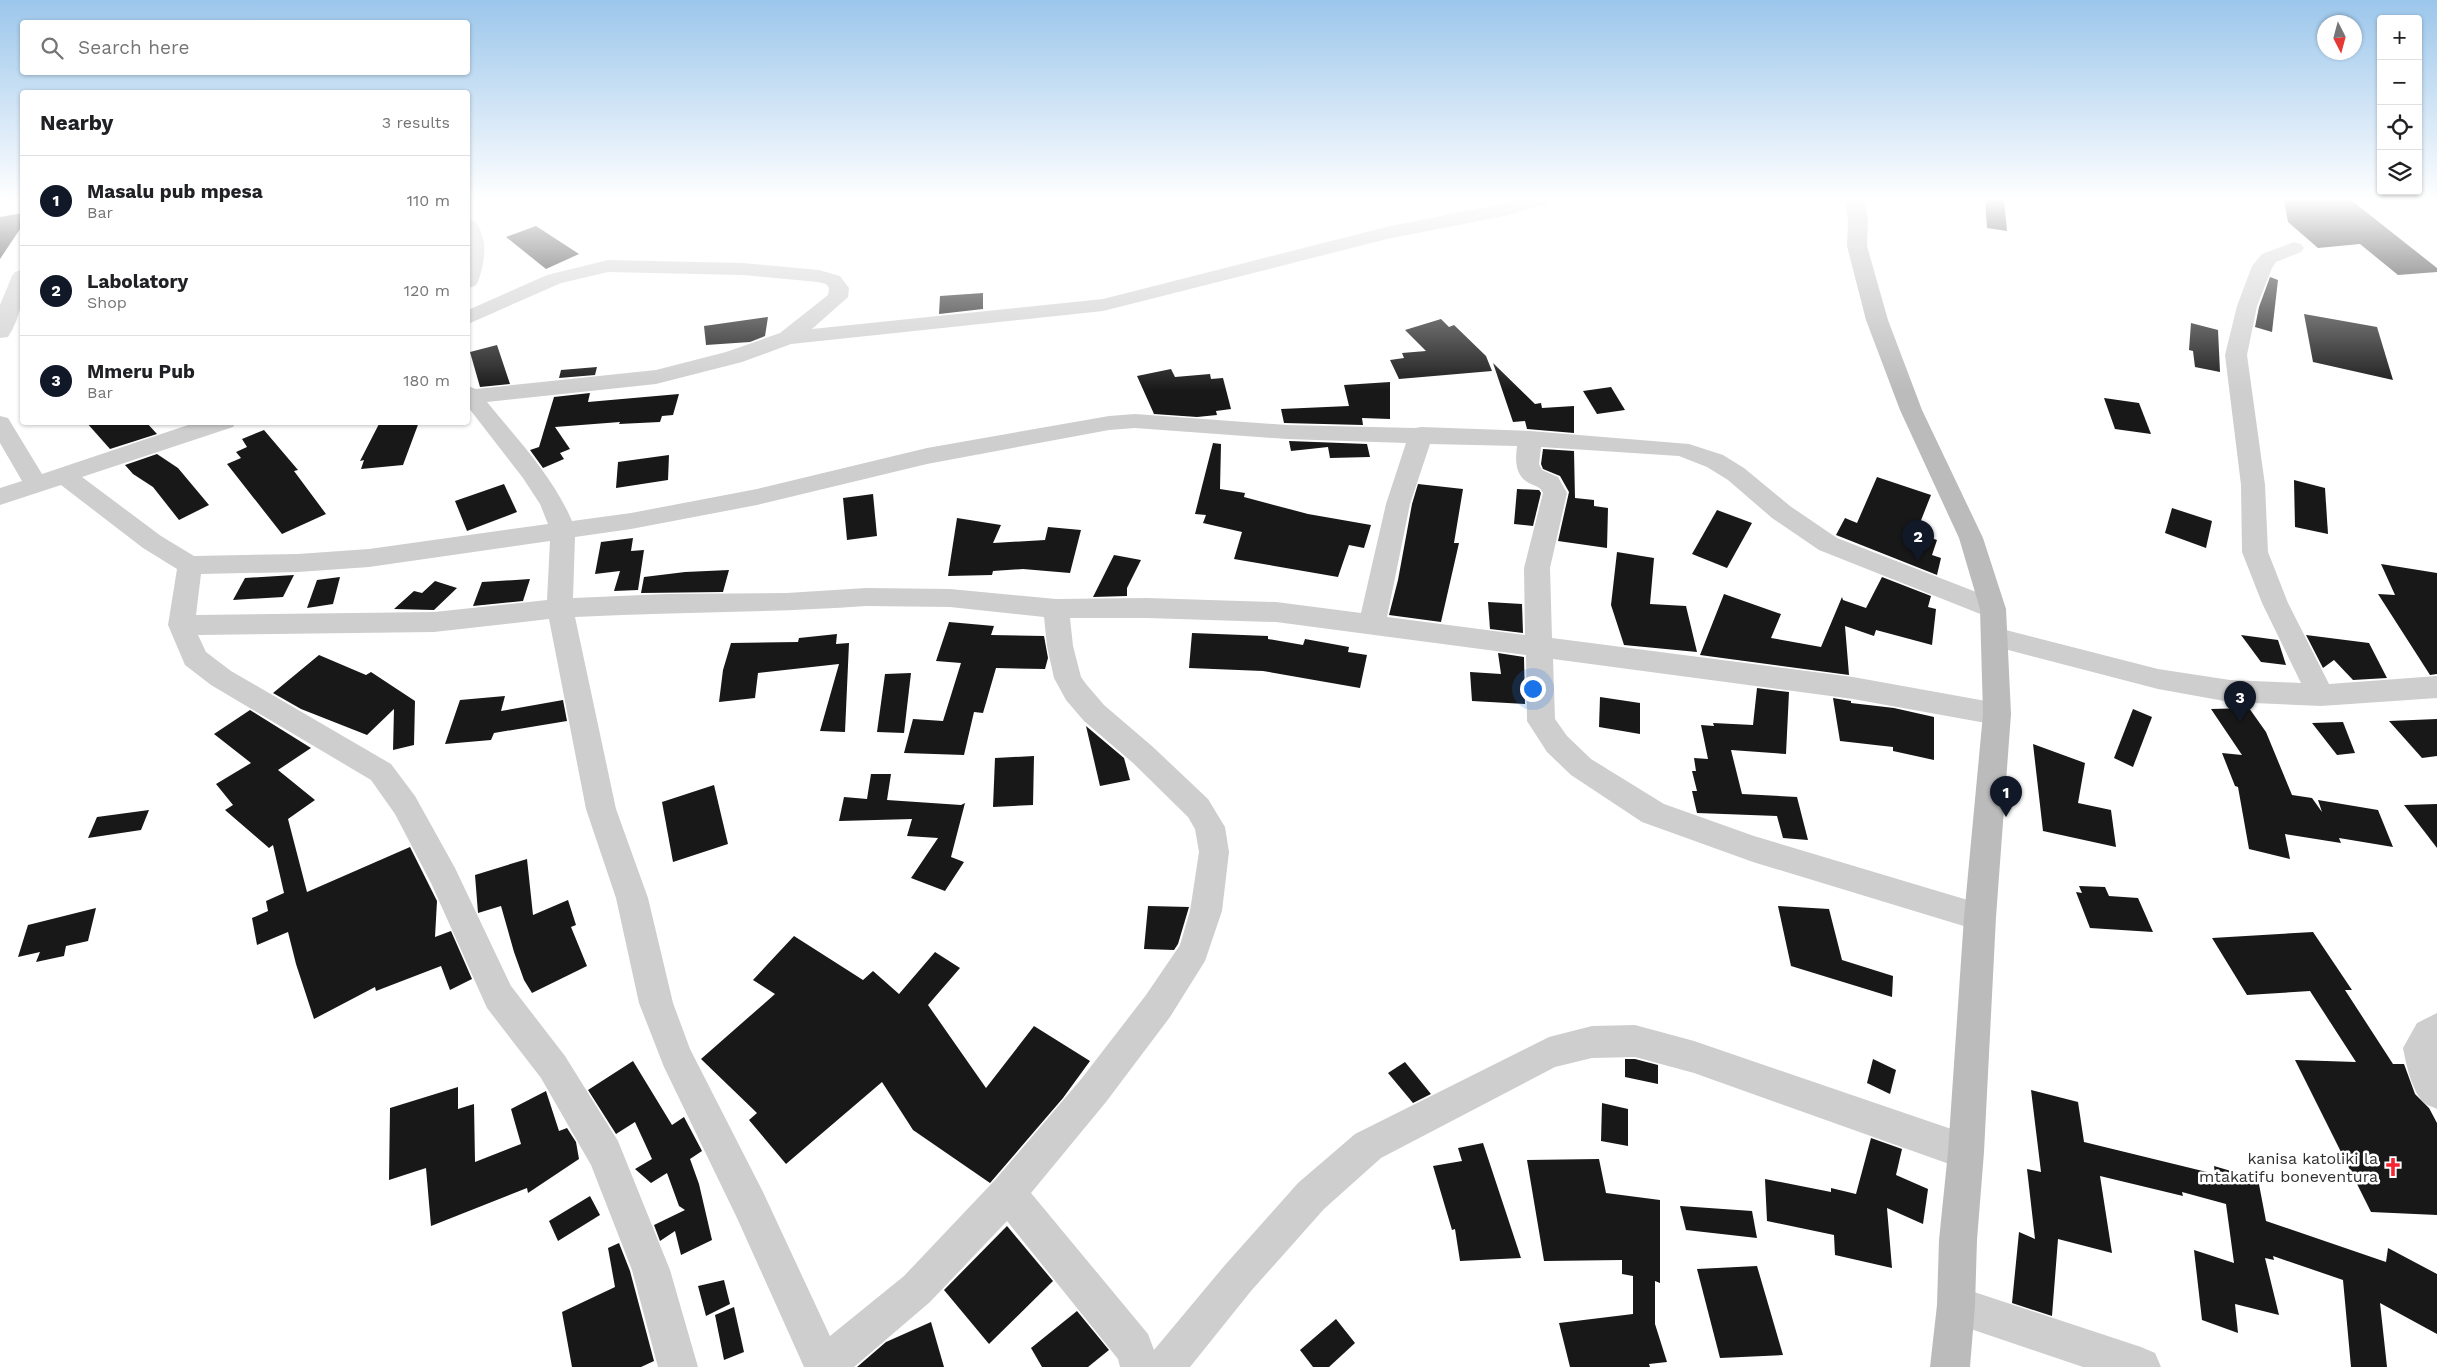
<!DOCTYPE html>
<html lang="en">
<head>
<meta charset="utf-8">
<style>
	body { margin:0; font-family:"Work Sans",sans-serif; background:#f6f6f6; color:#202124 }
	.controls { position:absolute; right:15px; top:15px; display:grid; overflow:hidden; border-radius:5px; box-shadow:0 1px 4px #0004 }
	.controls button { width:45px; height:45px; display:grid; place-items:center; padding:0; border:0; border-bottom:1px solid #e0e0e0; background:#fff; color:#202124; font:25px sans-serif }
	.compass { position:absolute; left:2317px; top:15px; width:45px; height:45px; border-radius:50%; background:#fff; box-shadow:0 1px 4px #0004; rotate:174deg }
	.you { position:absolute; left:1532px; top:688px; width:18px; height:18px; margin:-12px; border:4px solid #fff; border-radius:50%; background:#1a73e8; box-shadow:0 0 0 8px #1a73e833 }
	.badge { display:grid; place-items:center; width:32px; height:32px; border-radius:50%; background:#111827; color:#fff; font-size:16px; font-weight:700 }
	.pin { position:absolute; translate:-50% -41px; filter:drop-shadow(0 1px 2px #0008) }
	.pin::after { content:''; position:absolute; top:26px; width:18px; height:15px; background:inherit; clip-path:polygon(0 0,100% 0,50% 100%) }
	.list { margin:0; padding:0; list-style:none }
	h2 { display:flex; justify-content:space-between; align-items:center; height:65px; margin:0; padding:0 20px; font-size:21px }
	h2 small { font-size:16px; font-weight:400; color:#757577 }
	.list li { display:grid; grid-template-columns:32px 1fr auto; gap:15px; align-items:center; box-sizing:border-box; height:90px; padding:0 20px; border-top:1px solid #e0e0e0 }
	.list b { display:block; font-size:19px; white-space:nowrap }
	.list p { margin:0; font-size:16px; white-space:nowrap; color:#757577 }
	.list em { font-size:16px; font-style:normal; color:#757577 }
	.icon { flex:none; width:28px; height:28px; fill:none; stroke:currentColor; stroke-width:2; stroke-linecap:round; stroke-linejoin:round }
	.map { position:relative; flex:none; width:2437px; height:1367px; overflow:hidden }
	.search { position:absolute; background:#fff; box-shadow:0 1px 4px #0004; left:20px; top:20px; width:450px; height:55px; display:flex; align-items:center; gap:12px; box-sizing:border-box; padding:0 18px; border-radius:5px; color:#757577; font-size:19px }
	.panel { position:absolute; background:#fff; box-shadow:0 1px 4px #0004; left:20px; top:90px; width:450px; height:335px; border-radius:5px }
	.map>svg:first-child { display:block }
	.building { fill:#181818 }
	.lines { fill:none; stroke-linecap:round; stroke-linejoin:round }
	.street { fill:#cecece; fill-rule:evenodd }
	.secondary { fill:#bbb; fill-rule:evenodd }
	.labels { text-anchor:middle; stroke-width:5; stroke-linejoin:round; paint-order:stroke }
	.near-poi-label { font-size:16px; fill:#313131; stroke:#fff; text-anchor:end }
</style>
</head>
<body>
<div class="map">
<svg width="2437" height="1367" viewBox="0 0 2437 1367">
	<rect width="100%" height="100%" fill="#fff"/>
	<!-- building -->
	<g class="building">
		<polygon points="1985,200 2004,200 2007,231 1987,228"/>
		<polygon points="2284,200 2351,200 2437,268 2437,272 2398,275 2360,244 2318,248 2288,222"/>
		<polygon points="22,213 22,226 0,259 0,217"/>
		<polygon points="536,226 579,254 546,269 506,237"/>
		<polygon points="2270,277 2278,280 2272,332 2255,327 2259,307"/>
		<polygon points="983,293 983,309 939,314 940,296"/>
		<polygon points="2304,314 2377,327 2393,380 2313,362"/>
		<polygon points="768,317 765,336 750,342 706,345 704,326"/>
		<polygon points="1441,319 1449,327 1454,325 1486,356 1492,371 1399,379 1390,360 1404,358 1402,353 1426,351 1405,330"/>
		<polygon points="2191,323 2218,330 2220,372 2195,367 2193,351 2189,350"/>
		<polygon points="497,345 510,384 480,387 470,352"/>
		<polygon points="1493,363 1535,404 1541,403 1542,408 1574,406 1574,433 1527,429 1525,421 1513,422"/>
		<polygon points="597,367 595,375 559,378 561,370"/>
		<polygon points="1171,369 1175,377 1210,374 1211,379 1223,378 1231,409 1216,411 1217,415 1197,417 1154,414 1137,376"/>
		<polygon points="1390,382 1390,419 1362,418 1363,425 1284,423 1281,409 1349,406 1344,385"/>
		<polygon points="1611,387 1625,410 1597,414 1583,391"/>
		<polygon points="590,393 588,402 679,394 673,415 662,416 660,422 619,424 620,422 555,427 570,449 560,453 564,459 543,468 530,450 539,447 554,397"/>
		<polygon points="2104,398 2139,403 2151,434 2115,429"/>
		<polygon points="86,422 146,422 157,434 110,449"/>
		<polygon points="380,422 419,422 403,465 361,469 364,460 360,461"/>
		<polygon points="264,430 298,470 294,471 326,514 282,534 227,464 241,458 236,452 247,447 242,439"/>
		<polygon points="1289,441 1367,444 1370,457 1330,458 1328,447 1291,451"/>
		<polygon points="1213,443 1221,444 1220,489 1245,493 1244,497 1308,514 1371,525 1364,548 1349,545 1338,577 1234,559 1242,532 1203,523 1206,515 1195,514"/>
		<polygon points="1543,449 1574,451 1575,498 1594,500 1594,506 1608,508 1607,548 1558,541 1569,492 1560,476 1543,469 1541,464"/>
		<polygon points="157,454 178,468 209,505 179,520 153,487 133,474 125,465"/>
		<polygon points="669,455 668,480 616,488 618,462"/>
		<polygon points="1877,477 1931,495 1916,533 1937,540 1932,555 1941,558 1937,575 1836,535 1845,518 1857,523"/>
		<polygon points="2294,480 2325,488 2328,534 2295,527"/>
		<polygon points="504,484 517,512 467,531 455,501"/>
		<polygon points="1418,484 1463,489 1454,543 1459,543 1441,622 1389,615 1398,580 1412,504"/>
		<polygon points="1517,489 1539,490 1541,493 1533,526 1514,524"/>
		<polygon points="873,494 877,536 847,540 843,498"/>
		<polygon points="2172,508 2212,521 2206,548 2165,533"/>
		<polygon points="1717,510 1752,523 1727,568 1692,554"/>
		<polygon points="957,518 1001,525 993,543 1045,540 1048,527 1081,530 1070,573 1023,569 993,571 992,575 948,576"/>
		<polygon points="633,538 631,551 644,550 638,590 614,591 620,571 595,574 601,542"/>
		<polygon points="1617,552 1654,558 1650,604 1686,606 1697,652 1624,645 1611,605"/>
		<polygon points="1114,555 1141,560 1127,588 1127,596 1093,597"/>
		<polygon points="2381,564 2437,573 2437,674 2430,675 2378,594 2395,595"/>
		<polygon points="729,570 723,592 641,593 644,577 685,572"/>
		<polygon points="294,575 283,597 233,600 245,578"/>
		<polygon points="340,577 333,604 307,608 317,580"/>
		<polygon points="1882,577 1931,596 1928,607 1936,609 1932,645 1876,630 1874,636 1845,626 1849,675 1700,655 1724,594 1781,614 1771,638 1821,647 1842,597 1843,600 1866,608"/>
		<polygon points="530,579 523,601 473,606 482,582"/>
		<polygon points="435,581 457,588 434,610 394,609 414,591 422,593"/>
		<polygon points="1488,602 1522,604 1523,633 1490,629"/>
		<polygon points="949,622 994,626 991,635 1044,636 1048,658 1045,669 996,668 983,713 974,712 964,755 904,753 913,719 943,721 961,663 936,661"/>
		<polygon points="1192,633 1268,636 1268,639 1303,645 1305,639 1349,647 1348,652 1367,655 1360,688 1263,671 1189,668"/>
		<polygon points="837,634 836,644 849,643 845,732 820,731 839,664 758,673 755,698 719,702 723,670 731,643 798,642 799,638"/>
		<polygon points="2241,635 2278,640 2286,665 2261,662"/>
		<polygon points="2306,635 2369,643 2387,678 2353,680 2334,660 2323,668"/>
		<polygon points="1498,653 1524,657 1525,704 1472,701 1470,672 1501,674"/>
		<polygon points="319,655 366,675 371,672 415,701 414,745 393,750 394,709 367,735 301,709 273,693"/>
		<polygon points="911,673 904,733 877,732 885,674"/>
		<polygon points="1757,688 1789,692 1786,754 1731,750 1742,794 1797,797 1808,840 1783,838 1777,816 1697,813 1692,791 1697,791 1692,771 1696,771 1694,758 1708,759 1701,725 1714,726 1713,723 1753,725"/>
		<polygon points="505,696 501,711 563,700 567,721 494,733 491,740 445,744 460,700"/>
		<polygon points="1600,697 1640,703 1640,734 1599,727"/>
		<polygon points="1833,698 1851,701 1851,703 1894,708 1934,717 1934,760 1893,751 1893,747 1840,741"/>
		<polygon points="2249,708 2266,732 2292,795 2312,798 2322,812 2318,800 2378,810 2393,847 2339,838 2341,843 2285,834 2290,859 2249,849 2238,787 2235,786 2222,753 2242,755 2211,709"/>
		<polygon points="2133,709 2152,717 2133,767 2114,758"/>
		<polygon points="250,710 311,748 278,770 315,800 288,819 307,892 410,847 437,901 435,937 451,931 472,979 450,990 441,966 376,991 375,987 314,1019 296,964 288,932 257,945 252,918 268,911 266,901 284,893 273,845 269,848 225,810 233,805 216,784 251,763 214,734"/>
		<polygon points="2437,719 2437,756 2422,758 2389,721"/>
		<polygon points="2343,722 2355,753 2337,755 2312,723"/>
		<polygon points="1086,726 1124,758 1130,780 1100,786"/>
		<polygon points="2033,744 2085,763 2078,803 2111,810 2116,847 2043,831"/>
		<polygon points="1034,756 1033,805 993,807 995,758"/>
		<polygon points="871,774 891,774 887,800 961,805 965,803 951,857 964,862 945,891 911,878 938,838 907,836 912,819 839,821 844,797 867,799"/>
		<polygon points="714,785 728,844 673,862 662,802"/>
		<polygon points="2437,804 2437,848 2404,805"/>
		<polygon points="149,810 141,830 88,838 97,817"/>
		<polygon points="527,859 533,915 568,900 576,925 571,927 587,966 532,993 524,980 514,952 501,906 478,913 475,875"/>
		<polygon points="2079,886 2105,887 2109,896 2138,898 2153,932 2090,928 2076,892 2082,893"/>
		<polygon points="1148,906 1189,907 1178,944 1174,950 1144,949"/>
		<polygon points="1778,906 1829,909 1842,960 1893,976 1892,997 1791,966"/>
		<polygon points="96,908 88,941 66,946 64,956 36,962 40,952 18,957 28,925"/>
		<polygon points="2313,932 2352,990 2345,990 2393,1064 2404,1064 2415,1094 2429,1108 2437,1123 2437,1215 2371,1212 2295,1060 2356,1062 2310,991 2247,995 2212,938"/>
		<polygon points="794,936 863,980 873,971 899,994 935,952 960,968 928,1005 986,1088 1034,1026 1090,1061 1063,1098 990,1183 913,1130 882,1082 786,1164 749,1120 757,1113 701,1059 775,994 753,980"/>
		<polygon points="1625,1059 1635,1059 1658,1065 1658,1084 1625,1077"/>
		<polygon points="1873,1059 1896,1070 1890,1094 1867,1083"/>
		<polygon points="633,1061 672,1125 684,1117 702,1151 690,1159 699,1184 712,1240 681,1255 675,1231 660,1241 654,1225 685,1210 679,1206 667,1173 651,1183 635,1169 652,1159 635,1122 616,1134 588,1090"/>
		<polygon points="1405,1062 1431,1094 1413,1103 1388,1073"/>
		<polygon points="458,1087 458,1109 474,1104 475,1162 521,1144 511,1109 546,1091 559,1131 567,1128 576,1142 579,1159 528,1193 527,1188 431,1226 426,1168 389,1180 390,1108"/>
		<polygon points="2031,1090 2078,1102 2084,1142 2215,1174 2214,1166 2258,1179 2266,1221 2386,1262 2388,1248 2437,1274 2437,1334 2380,1303 2387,1367 2351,1367 2343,1280 2273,1256 2274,1260 2265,1258 2279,1315 2235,1304 2238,1333 2202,1320 2194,1250 2234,1263 2226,1204 2182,1192 2183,1196 2100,1176 2112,1253 2058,1239 2052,1316 2012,1303 2019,1232 2035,1239 2027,1169 2041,1172"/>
		<polygon points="1602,1103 1628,1109 1628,1146 1601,1141"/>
		<polygon points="1871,1138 1902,1149 1896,1175 1928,1189 1923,1224 1887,1208 1892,1268 1835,1255 1834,1235 1767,1221 1765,1179 1831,1192 1831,1188 1856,1194"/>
		<polygon points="1483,1143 1521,1258 1460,1261 1455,1229 1452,1230 1433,1166 1462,1161 1458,1148"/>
		<polygon points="1599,1159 1606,1193 1660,1200 1660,1283 1655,1281 1655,1324 1667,1362 1649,1364 1650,1367 1570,1367 1559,1323 1633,1314 1633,1276 1622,1274 1622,1260 1544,1261 1527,1160"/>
		<polygon points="590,1196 600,1215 558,1241 549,1221"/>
		<polygon points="1680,1206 1752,1211 1757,1238 1686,1230"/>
		<polygon points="1007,1226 1053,1281 989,1344 944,1290"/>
		<polygon points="619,1243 630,1271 654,1361 641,1367 572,1367 562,1312 615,1287 608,1248"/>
		<polygon points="1757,1266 1783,1355 1720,1358 1697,1269"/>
		<polygon points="724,1280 730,1304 706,1316 698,1286"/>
		<polygon points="734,1307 744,1352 724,1360 715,1315"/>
		<polygon points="1077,1311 1109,1350 1088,1367 1042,1367 1031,1348"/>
		<polygon points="1336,1319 1355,1343 1329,1367 1313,1367 1300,1350"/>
		<polygon points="931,1322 944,1367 857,1367 886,1342"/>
	</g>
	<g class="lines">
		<!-- street -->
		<g class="street">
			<path d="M 1521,200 L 1551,200 L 1548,204 L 1504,216 L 1387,239 L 1103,311 L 791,344 L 742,362 L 656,384 L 487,402 C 517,439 553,476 572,521 L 631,513 L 757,489 L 927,448 L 1109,416 L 1135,414 L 1287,425 L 1415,428 L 1421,427 L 1530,431 L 1689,444 L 1723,455 L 1744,468 L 1790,506 L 1837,538 L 2002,602 L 2006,609 L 2002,616 L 1993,619 L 1819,550 L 1772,518 L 1728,480 L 1707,467 L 1679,456 L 1541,447 L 1539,464 L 1542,470 L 1558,477 L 1567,493 L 1550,568 L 1552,638 L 1853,677 L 1997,703 L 2007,706 L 2011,714 L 2007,722 L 1997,725 L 1853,699 L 1553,659 L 1555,719 L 1567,736 L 1591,759 L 1664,804 L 1754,836 L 1991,907 L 1996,917 L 1991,927 L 1980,931 L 1753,862 L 1642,822 L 1571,775 L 1547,752 L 1527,721 L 1526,655 L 1276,622 L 1147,618 L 1070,618 L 1073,646 L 1081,677 L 1086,684 L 1104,705 L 1153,747 L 1208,799 L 1225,827 L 1229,852 L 1222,911 L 1205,961 L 1170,1017 L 1106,1102 L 1031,1193 L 1148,1334 L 1154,1350 L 1225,1265 L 1298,1183 L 1355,1134 L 1549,1037 L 1592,1026 L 1635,1025 L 1694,1041 L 1966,1134 L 1979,1139 L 1984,1152 L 1979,1165 L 1966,1170 L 1694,1073 L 1635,1057 L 1592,1058 L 1555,1067 L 1381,1158 L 1324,1209 L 1251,1291 L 1190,1367 L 1120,1367 L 1118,1359 L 1007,1221 L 930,1302 L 854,1367 L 804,1367 L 737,1218 L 664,1067 L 639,1003 L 616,898 L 586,809 L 549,619 L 434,632 L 198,635 L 206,652 L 231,671 L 391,764 L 415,796 L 455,868 L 511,986 L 565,1056 L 618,1141 L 670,1270 L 698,1367 L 658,1367 L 632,1270 L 591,1165 L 541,1078 L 487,1008 L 431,883 L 395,814 L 371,780 L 211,685 L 185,665 L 168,625 L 177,569 L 143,548 L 61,485 L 0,505 L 0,488 L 22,481 L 0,443 L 0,416 L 8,418 L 42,474 L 197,422 L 236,422 L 233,427 L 82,477 L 161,536 L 194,556 L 298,554 L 369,549 L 548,524 L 540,504 L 523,478 L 468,407 L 468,386 L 476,389 L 656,370 L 726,352 L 780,333 L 828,295 L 829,288 L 826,284 L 818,282 L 743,275 L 608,272 L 561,283 L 468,324 L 468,310 L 547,275 L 608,260 L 743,263 L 819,270 L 840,276 L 849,288 L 848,297 L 812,329 L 1103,299 L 1386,227 ZM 1135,428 L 1287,439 L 1406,443 L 1386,504 L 1361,613 L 1276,602 L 1147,598 L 1056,599 L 950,589 L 866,588 L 787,593 L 667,594 L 573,598 L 575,537 L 631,529 L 757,505 L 927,464 L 1109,430 ZM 1430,444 L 1517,446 C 1515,461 1515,477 1531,484 C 1536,486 1540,487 1543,493 L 1524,568 L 1525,635 L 1387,617 L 1410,504 ZM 550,541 L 547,600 L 434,612 L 196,615 L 201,574 L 298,572 L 369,567 ZM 866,606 L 950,607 L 1044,617 L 1047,646 L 1054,678 L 1066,700 L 1084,721 L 1133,763 L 1188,817 L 1195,829 L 1199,852 L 1190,911 L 1180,945 L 1146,995 L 1082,1078 L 995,1180 L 904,1276 L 830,1336 L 763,1192 L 690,1049 L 673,1003 L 648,898 L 616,809 L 575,617 C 672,612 769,613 866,606 Z"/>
			<path d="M 468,219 L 475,221 C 489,241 485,260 478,282 L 475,286 L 468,288 Z"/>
			<polygon points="2294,242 2301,244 2304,248 2301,252 2276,262 2272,268 2257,306 2247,355 2265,485 2268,552 2288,603 2329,684 2437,676 2437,698 2321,706 2230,702 2158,689 1985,644 1981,637 1985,630 1994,627 2158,669 2230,680 2301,683 2262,603 2242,552 2241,485 2225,355 2237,306 2252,266 2262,254"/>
			<path d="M 22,270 C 25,292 21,317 8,337 L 0,338 L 0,305 L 12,276 L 15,272 Z"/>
			<path d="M 2437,1013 L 2437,1109 C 2434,1107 2428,1106 2426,1104 C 2412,1094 2406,1063 2403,1048 L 2417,1023 Z"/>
			<polygon points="1956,1286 2141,1347 2155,1353 2161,1367 2083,1367 1956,1324 1942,1319 1937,1305 1942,1291"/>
		</g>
		<!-- secondary -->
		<polygon class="secondary" points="1845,200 1865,200 1868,220 1867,246 1888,320 1922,410 1983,538 2006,609 2011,714 1996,917 1984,1152 1977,1240 1975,1305 1970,1367 1930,1367 1937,1305 1939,1240 1948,1152 1964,917 1983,714 1980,609 1959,538 1900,410 1866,320 1847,246 1848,220"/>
	</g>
	<!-- sky -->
	<linearGradient id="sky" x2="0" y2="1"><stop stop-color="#9bc6eb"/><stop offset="0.51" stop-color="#fff"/><stop offset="1" stop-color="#fff" stop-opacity="0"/></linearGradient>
	<rect width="2437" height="391" fill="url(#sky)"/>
	<!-- icons -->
	<defs>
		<g id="church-bare" transform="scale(1.5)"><path d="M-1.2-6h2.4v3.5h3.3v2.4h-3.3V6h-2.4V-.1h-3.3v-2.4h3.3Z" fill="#f62430" stroke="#fff" stroke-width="2.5" paint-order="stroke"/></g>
	</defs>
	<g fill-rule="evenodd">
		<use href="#church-bare" x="2393" y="1167"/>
	</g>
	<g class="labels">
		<!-- near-poi labels -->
		<g class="near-poi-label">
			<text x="2378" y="1164">kanisa katoliki la<tspan x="2378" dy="18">mtakatifu boneventura</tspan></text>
		</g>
	</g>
</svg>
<div class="controls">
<button>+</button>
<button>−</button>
<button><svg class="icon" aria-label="locate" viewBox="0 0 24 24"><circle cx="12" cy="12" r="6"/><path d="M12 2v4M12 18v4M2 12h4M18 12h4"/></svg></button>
<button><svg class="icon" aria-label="layers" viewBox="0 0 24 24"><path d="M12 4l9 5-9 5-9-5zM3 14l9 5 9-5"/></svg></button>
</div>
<svg class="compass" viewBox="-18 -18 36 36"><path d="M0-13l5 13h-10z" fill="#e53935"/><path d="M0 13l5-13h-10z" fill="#757577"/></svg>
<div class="you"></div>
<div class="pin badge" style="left:2006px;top:817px">1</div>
<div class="pin badge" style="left:1918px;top:561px">2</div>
<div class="pin badge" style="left:2240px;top:722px">3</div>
<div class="search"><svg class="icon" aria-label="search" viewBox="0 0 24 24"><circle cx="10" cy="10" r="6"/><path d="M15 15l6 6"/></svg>Search here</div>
<section class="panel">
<h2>Nearby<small>3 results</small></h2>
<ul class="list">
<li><span class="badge">1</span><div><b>Masalu pub mpesa</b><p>Bar</p></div><em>110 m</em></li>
<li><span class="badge">2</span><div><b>Labolatory</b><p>Shop</p></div><em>120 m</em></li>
<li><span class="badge">3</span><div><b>Mmeru Pub</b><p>Bar</p></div><em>180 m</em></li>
</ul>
</section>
</div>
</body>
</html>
